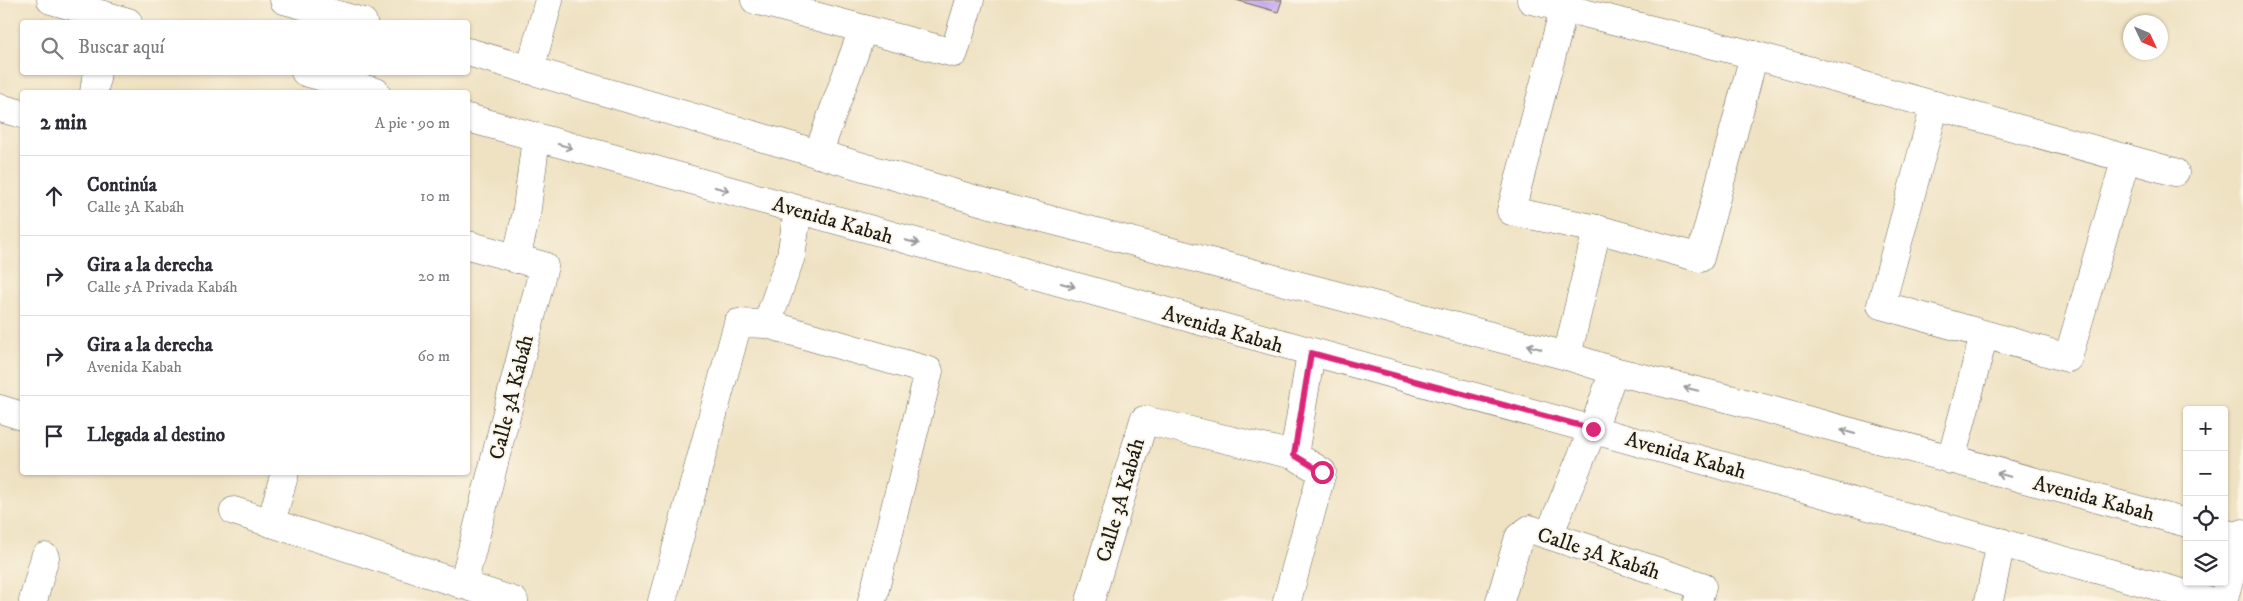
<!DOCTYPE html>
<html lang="es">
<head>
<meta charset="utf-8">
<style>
	body { margin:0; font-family:"IM FELL DW Pica",serif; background:#f7f7f7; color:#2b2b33 }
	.controls { position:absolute; right:15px; bottom:15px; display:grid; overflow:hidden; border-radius:5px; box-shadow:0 1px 4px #0004 }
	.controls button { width:45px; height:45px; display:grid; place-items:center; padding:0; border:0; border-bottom:1px solid #e1e1e2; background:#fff; color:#2b2b33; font:25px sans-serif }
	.compass { position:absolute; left:2123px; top:15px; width:45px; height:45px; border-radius:50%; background:#fff; box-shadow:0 1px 4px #0004; rotate:134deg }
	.stop { position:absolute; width:15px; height:15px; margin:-11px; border:4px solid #db2777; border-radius:50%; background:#fff }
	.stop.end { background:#db2777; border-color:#fff; box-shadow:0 1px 5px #0008 }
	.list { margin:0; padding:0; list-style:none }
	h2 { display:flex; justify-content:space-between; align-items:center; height:65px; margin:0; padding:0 20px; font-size:21px }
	h2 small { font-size:16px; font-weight:400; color:#7c7c81 }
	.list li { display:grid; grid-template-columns:32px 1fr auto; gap:15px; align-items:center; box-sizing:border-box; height:80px; padding:0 20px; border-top:1px solid #e1e1e2 }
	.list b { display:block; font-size:19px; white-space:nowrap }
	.list p { margin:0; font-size:16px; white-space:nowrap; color:#7c7c81 }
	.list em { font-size:16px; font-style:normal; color:#7c7c81 }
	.icon { flex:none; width:28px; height:28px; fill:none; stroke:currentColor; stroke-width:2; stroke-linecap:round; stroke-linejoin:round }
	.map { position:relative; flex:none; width:2243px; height:601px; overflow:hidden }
	.search { position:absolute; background:#fff; box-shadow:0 1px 4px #0004; left:20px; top:20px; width:450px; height:55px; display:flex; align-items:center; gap:12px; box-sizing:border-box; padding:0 18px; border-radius:5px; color:#7c7c81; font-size:19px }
	.panel { position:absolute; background:#fff; box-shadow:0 1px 4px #0004; left:20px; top:90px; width:450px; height:385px; border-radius:5px }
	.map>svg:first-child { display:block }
	.building { fill:#c3a4eb }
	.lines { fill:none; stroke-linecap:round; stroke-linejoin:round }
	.minor-casing { stroke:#666156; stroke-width:29 }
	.major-casing { stroke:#666156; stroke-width:29 }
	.minor { stroke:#fff; stroke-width:28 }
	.major { stroke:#fff; stroke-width:28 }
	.oneway { stroke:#999 }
	.route { stroke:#db2777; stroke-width:6 }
	.labels { text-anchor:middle; stroke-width:4; stroke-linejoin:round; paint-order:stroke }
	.street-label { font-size:21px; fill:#1c1c1c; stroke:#fcf5e5 }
</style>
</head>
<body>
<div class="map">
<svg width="2243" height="601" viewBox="0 0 2243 601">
	<rect width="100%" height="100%" fill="#fcf5e5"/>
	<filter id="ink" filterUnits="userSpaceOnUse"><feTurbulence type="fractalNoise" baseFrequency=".02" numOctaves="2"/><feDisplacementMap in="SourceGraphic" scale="10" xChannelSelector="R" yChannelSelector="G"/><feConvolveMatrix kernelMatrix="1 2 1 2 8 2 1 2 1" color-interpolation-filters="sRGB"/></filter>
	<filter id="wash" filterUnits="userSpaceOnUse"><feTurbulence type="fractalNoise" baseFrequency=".0096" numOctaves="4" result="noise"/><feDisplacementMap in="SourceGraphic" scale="20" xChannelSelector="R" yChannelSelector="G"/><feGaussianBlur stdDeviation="1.12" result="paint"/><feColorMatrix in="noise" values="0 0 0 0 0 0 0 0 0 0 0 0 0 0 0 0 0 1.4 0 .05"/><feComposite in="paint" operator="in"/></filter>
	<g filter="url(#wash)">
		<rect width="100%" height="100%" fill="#efe2c3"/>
		<g id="blocks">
			<!-- building -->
			<polygon class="building" points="1236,0 1282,0 1278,12"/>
		</g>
	</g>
	<g filter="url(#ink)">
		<use href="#blocks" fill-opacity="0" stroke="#666156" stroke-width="1"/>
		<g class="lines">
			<!-- minor casing -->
			<g class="minor-casing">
				<g id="minor">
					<polyline points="755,0 954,53 970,0"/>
					<polyline points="1531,0 1754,55 2175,172"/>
					<polyline points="1564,8 1511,211 1597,229 1700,258 1754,55"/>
					<polyline points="530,70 549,0"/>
					<polyline points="94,92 97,72"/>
					<polyline points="1935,105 1881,305 2068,358 2126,158"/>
					<polyline points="0,108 22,114"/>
					<polyline points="818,154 863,29"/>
					<polyline points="516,259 526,216 536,138"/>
					<polyline points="767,324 791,256 798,210"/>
					<polyline points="1567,356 1597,229"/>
					<polyline points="0,409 22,416"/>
					<polyline points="1294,455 1311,353"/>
					<polyline points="1951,460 1984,335"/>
					<polyline points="234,511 514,601"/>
					<polyline points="271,523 285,472"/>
					<polyline points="1549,535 1593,429 1614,371"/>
					<polyline points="463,585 544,266 468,245"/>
					<polyline points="33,601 45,557"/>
					<polyline points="662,601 738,323 767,324 929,371 872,601"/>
					<polyline points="1090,601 1144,420 1294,455 1322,472 1287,601"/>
					<polyline points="1500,601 1519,537 1530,529 1702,586 1698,601"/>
					<polyline points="1989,601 2001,542"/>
					<polyline points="2223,601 2243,533"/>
				</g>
			</g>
			<!-- major casing -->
			<g class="major-casing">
				<g id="major">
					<polyline points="51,0 128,22"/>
					<polyline points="284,0 363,22"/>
					<polyline points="468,52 994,205 1567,356 1614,371 1726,398 2187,523"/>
					<polyline points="305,72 376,92"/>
					<polyline points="468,118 2211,601"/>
					<polyline points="2224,533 2243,538"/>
				</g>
			</g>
			<!-- minor -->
			<use href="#minor" class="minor"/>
			<!-- major -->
			<use href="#major" class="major"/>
		</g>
		<!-- one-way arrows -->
		<defs><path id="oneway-shaft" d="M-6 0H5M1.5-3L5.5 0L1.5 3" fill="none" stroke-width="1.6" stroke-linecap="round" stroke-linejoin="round" transform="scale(1.25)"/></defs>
		<g class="oneway">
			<use href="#oneway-shaft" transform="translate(565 146) rotate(15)"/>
			<use href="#oneway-shaft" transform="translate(722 189) rotate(15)"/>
			<use href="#oneway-shaft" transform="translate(912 242) rotate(16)"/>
			<use href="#oneway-shaft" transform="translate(1068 285) rotate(16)"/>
			<use href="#oneway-shaft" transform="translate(1534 347) rotate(-165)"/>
			<use href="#oneway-shaft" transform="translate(1691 389) rotate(-167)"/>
			<use href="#oneway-shaft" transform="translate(1848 432) rotate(-164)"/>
			<use href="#oneway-shaft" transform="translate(2004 475) rotate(-165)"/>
		</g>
	</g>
	<g class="lines" filter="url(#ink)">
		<!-- route -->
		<polyline class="route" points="1322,472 1294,455 1311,353 1593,429"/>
	</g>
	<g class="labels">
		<!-- street labels -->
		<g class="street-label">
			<text transform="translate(833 220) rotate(16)" y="7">Avenida Kabah</text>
			<text transform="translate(1223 329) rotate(16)" y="7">Avenida Kabah</text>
			<text transform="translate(511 397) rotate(-76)" y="7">Calle 3A Kabáh</text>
			<text transform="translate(1686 455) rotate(16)" y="7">Avenida Kabah</text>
			<text transform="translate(2094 498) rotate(15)" y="7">Avenida Kabah</text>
			<text transform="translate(1120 500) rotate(-74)" y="7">Calle 3A Kabáh</text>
			<text transform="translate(1599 553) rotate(18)" y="7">Calle 3A Kabáh</text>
		</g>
	</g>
</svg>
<div class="controls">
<button>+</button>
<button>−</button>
<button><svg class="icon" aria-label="locate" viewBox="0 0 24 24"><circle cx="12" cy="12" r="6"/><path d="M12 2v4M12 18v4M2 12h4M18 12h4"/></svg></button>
<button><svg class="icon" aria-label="layers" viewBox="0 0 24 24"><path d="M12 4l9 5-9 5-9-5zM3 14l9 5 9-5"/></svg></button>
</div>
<svg class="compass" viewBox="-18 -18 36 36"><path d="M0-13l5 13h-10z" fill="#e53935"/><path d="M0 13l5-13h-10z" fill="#7c7c81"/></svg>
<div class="stop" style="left:1322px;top:472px"></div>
<div class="stop end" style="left:1593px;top:429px"></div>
<div class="search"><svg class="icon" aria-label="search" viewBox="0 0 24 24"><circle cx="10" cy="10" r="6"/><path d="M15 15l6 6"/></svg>Buscar aquí</div>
<section class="panel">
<h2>2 min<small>A pie · 90 m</small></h2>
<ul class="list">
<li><svg class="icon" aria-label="ahead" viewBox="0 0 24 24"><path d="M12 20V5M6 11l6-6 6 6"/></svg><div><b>Continúa</b><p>Calle 3A Kabáh</p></div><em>10 m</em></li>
<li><svg class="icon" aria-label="right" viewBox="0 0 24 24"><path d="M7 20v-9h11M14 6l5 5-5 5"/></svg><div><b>Gira a la derecha</b><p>Calle 5A Privada Kabáh</p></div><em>20 m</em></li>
<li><svg class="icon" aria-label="right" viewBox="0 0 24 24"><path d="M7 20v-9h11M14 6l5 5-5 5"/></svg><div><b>Gira a la derecha</b><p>Avenida Kabah</p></div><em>60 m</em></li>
<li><svg class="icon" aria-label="arrive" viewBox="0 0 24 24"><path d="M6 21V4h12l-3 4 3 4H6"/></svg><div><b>Llegada al destino</b></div></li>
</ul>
</section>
</div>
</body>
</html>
